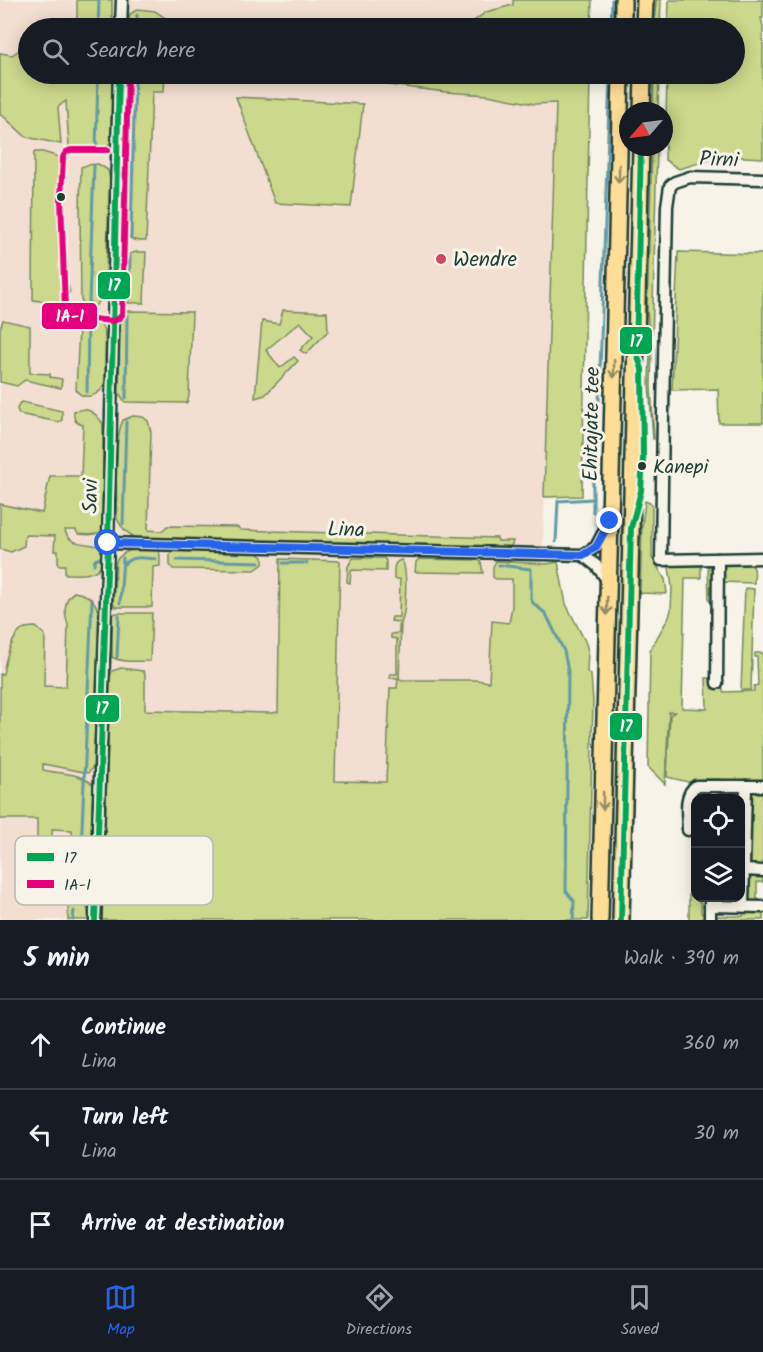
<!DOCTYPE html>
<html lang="en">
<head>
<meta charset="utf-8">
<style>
	body { margin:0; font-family:Kalam,sans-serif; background:#242831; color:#f1f3f6 }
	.controls { position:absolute; right:18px; bottom:18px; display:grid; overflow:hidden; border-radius:12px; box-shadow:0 3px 15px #0003 }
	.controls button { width:54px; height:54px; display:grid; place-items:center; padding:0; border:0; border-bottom:2px solid #363941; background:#171b24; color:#f1f3f6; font:30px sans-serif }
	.compass { position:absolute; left:619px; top:102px; width:54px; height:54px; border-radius:50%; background:#171b24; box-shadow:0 3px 15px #0003; rotate:242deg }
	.stop { position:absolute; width:18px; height:18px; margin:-14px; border:4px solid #2563eb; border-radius:50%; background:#fff }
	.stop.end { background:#2563eb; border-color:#fff; box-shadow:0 2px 6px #0008 }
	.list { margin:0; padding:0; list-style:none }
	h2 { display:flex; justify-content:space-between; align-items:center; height:78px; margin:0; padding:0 24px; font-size:26px }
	h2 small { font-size:20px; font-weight:400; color:#9ea1a6 }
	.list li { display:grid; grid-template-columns:39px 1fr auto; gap:18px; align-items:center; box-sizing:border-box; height:90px; padding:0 24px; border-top:2px solid #363941 }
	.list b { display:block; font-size:22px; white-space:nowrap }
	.list p { margin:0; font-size:20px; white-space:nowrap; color:#9ea1a6 }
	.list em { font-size:20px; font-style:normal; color:#9ea1a6 }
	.icon { flex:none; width:33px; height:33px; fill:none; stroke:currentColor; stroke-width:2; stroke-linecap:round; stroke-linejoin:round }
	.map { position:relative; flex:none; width:763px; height:920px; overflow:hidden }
	.search { position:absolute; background:#171b24; box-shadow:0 3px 15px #0003; left:18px; right:18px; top:18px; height:66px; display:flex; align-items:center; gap:15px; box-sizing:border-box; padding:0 21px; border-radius:33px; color:#9ea1a6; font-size:22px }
	.sheet { height:348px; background:#171b24 }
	nav { display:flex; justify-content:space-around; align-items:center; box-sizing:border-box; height:84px; border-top:2px solid #363941; background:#171b24; font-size:16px; color:#9ea1a6 }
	nav a { display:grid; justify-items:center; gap:3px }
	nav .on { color:#2563eb }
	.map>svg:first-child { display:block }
	.built { fill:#f2dfd2 }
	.green { fill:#ccd88b; stroke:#768a60; stroke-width:1.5 }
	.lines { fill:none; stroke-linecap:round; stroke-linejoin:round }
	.stream { stroke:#639aa6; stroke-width:3 }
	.minor-casing { stroke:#1f3d34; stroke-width:15 }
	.highway-casing { stroke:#1f3d34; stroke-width:20 }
	.minor { stroke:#f7f3e8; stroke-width:10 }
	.highway { stroke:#fedd96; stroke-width:15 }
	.bus-1-casing { stroke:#f7f3e8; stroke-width:10 }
	.bus-2-casing { stroke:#f7f3e8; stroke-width:10 }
	.bus-1 { stroke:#00a651; stroke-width:6 }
	.bus-2 { stroke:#e5007d; stroke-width:6 }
	.oneway { stroke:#8e8d65 }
	.route { stroke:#2563eb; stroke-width:8 }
	.bus-dot { fill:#1f3d34; stroke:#f7f3e8; stroke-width:2 }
	.poi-dot { fill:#d1495b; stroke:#f7f3e8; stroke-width:2 }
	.labels { text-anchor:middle; stroke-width:6; stroke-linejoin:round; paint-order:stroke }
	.bus-label { font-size:20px; fill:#1f3d34; stroke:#f7f3e8; text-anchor:start }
	.street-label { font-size:21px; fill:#1f3d34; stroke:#f7f3e8 }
	.poi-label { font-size:21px; fill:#1f3d34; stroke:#f7f3e8; text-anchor:start }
	.key { fill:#f7f3e8; stroke:#b6bcb2; stroke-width:1.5 }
	.key-label { font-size:16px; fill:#1f3d34 }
	.line-badge { stroke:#f7f3e8; stroke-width:2 }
	.badge-label { font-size:16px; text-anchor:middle; font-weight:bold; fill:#fff }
</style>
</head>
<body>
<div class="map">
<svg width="763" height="920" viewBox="0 0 763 920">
	<rect width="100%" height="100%" fill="#f7f3e8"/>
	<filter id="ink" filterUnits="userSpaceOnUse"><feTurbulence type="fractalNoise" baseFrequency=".0167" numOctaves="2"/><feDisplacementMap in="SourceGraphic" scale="12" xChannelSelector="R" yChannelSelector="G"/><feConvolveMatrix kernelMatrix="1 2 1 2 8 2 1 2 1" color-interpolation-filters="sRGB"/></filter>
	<g filter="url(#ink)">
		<!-- built -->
		<polygon class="built" points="0,0 557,0 557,28 28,28 28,74 557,74 539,679 402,680 392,807 276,807 272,713 109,709 102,920 0,920"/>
		<!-- green -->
		<g class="green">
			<rect x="77" y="0" width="35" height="28"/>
			<polygon points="513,0 592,0 591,28 465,28 486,12 513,5"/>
			<polygon points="656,0 661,0 660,28 655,28"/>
			<polygon points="669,0 763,0 763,18 761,18 763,27 763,158 723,156 679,169 665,160 667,74 734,74 734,28 668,28"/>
			<polygon points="138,9 155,11 168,20 168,28 128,28 130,14"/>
			<polygon points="18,51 28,51 28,74 112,74 111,141 106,149 99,152 69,146 66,101 58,107 61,144 26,137 3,116 0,115 0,53 12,55"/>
			<path d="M 127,74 L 165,74 L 164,92 L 152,92 L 146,241 C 134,241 131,241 124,231 Z"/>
			<polygon points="391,74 590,74 582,496 544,497 556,103 534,104 488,95 446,92 389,85"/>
			<polygon points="654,74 659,74 658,111 653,111"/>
			<polygon points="236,97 363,104 351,207 275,203"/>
			<polygon points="652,147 657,147 651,386 654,439 653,439 649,385 650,346 647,312"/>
			<polygon points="34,152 43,152 62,158 61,273 67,278 70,292 64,301 56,303 33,300"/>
			<polygon points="98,164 108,170 110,180 105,295 95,306 85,305 81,300 80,209 81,167 87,165"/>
			<path d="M 136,252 L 146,252 L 144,303 L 126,303 C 119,294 118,264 127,256 C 130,253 132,253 136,252 Z"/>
			<polygon points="678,252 763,254 763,423 719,423 718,389 672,390"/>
			<polygon points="283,310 327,312 328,331 306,354 300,350 313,336 300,322 266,350 280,368 294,357 298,361 265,395 255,398 262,321 279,324"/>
			<polygon points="127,311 192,312 189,396 187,403 125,402 119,393 120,316"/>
			<path d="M 85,319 C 110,320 105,339 105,358 C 105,365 107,375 105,382 C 102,395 84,402 76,390 L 79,327 L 82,320 Z"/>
			<polygon points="3,320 30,326 30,373 50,374 50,377 62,379 61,388 25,380 17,386 0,382 0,329"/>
			<polygon points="22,402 62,411 62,420 58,422 19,414 17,409 19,404"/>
			<path d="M 85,409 C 94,412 98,416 103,424 L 103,530 C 96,536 87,535 78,534 L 76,530 L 65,530 C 69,548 89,541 103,548 C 102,552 103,558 102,563 C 98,577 75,574 65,574 L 65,565 L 58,565 L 58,551 L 54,551 L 55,536 L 25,535 L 24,546 L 11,552 L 0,549 L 0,504 L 42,513 L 50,476 L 81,476 L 83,425 C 75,423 73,419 74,411 Z"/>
			<path d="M 133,416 L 143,417 L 148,421 L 151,432 L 148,530 L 162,531 L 167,526 L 237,527 L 241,530 L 497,538 L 498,541 L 513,541 C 512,546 510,547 506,548 L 138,539 C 128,534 122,529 117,519 C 117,494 113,441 123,420 Z"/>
			<polygon points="645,501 652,504 652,558 665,579 667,593 665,594 640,593 642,527"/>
			<path d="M 154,549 L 159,550 L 160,556 L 160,566 L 153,567 L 152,607 L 116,607 L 113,604 L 116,561 C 125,547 139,550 154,549 Z"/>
			<polygon points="174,550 258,553 263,557 263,564 255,570 173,569 170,565 170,554"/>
			<polygon points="353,558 384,558 386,561 386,571 351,570 350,583 347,582 348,566"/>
			<path d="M 280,559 L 340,561 L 335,781 L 386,782 L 390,688 L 397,688 L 398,678 L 390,678 L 390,674 L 397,674 L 397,639 L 391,638 L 391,634 L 399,633 L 399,622 L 391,621 L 392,617 L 399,617 L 400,579 L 394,579 C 394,571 392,561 402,560 C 408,570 406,612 401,624 L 399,678 L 402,680 L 477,680 L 489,682 L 492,621 L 509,623 L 512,606 L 512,579 L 496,579 L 493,577 L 493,567 L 496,561 L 547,564 L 558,562 L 566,604 L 586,643 L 588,651 L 587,672 L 591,675 L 593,701 L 588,920 L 102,920 L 110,677 L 112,671 L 121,668 L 143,671 L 145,674 L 145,710 L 272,713 L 278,712 Z"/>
			<polygon points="419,559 478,560 481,562 483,573 415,572 416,562"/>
			<polygon points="673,563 699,564 701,566 701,578 685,578 682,708 707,709 706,678 712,678 712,688 723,688 723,692 754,691 754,686 758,685 757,657 755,657 755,653 763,653 763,784 733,784 720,779 704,779 688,782 667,777 670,715 675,712 669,712 665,784 648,767 650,652 651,648 669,617 671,610 672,587 669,567"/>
			<polygon points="712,563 715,566 714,602 709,601 708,566"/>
			<path d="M 749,563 C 757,567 754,575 754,583 L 719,582 L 721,564 Z"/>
			<polygon points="745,588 754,589 751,689 750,690 741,690"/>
			<path d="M 74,592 C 91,595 96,601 100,617 L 93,767 L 88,773 L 43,764 L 43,770 C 58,774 82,772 93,785 L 90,869 L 82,878 L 75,878 L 72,875 L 72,830 L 52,829 L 52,876 L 39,877 L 39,885 L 35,885 L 33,883 L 33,872 L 37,869 L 37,819 L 0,819 L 0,674 L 3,674 C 5,661 12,632 26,628 C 30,627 33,627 36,627 L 45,635 L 44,686 L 66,687 L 68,625 C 64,614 63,599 74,592 Z"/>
			<path d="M 116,613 L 152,613 L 150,661 C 138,661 122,663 112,657 L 112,615 Z"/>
			<polygon points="753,790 763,790 763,868 748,866 751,792"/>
			<polygon points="720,791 741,791 743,793 742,900 740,903 719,902 715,898 740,898 741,796 722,795 722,798 716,798 716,795"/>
			<polygon points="763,873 763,882 757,882 757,899 763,899 763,904 746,903 746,876"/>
			<polygon points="689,895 695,895 696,898 699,898 699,902 701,903 701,913 705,915 705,920 689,920"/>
			<path d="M 78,901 C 87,904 89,911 89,920 L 68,920 L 68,906 L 71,902 Z"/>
			<polygon points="744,909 763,909 763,920 715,920 715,916 743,916"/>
		</g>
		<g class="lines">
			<!-- stream -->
			<g class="stream">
				<polyline points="98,28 99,0"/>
				<polyline points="137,28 137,15"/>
				<polyline points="611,28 612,0"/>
				<polyline points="96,151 98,74"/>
				<polyline points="131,237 135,74"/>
				<polyline points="129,300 130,256"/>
				<polyline points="89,303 94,166"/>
				<polyline points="87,392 88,320"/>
				<polyline points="126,398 127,315"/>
				<polyline points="593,512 593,415 599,401 610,74"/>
				<polyline points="123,524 126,422"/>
				<polyline points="556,542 558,501 593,499"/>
				<polyline points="177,560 259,562"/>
				<polyline points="283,563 307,563"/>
				<polyline points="94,564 95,560 100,558"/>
				<path d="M 124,564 C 133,555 144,558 156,559"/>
				<polyline points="499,565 531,569 531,599 533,603 546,614 564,651 568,671 566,891 574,901 573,920"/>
				<polyline points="120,603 123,558"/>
				<polyline points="117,657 119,616"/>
				<polyline points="80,874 92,600"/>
				<polyline points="73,920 74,911"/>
			</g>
			<!-- minor casing -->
			<g class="minor-casing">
				<g id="minor">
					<polyline points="121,28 122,0"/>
					<polyline points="763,179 690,177 675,182 670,186 667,206 663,413 661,560 763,558"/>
					<polyline points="108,543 583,555"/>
					<polyline points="608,581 597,566 583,555 596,547 608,524"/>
					<polyline points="717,683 718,559"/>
					<path d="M 688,830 C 688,816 683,795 696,786 L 763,786"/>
					<polyline points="744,870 763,871"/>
					<polyline points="710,906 763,907"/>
					<polyline points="743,906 746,786"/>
					<polyline points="95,920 108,543 119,74"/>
					<polyline points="710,920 710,898"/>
				</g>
			</g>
			<!-- highway casing -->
			<g class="highway-casing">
				<g id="highway">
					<polyline points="623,28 623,0"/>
					<polyline points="644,28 645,0"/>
					<polyline points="642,111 643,74"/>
					<polyline points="600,920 621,74"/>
					<polyline points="621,920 641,147"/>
				</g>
			</g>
			<!-- minor -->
			<use href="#minor" class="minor"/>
			<!-- highway -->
			<use href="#highway" class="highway"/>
			<!-- bus-1 casing -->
			<g class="bus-1-casing">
				<g id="bus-1">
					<polyline points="95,920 108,543 119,74"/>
					<polyline points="621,920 631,528 641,491 643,458 642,369 636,351 641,147"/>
				</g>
			</g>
			<!-- bus-2 casing -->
			<g class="bus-2-casing">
				<g id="bus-2">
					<polyline points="108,150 71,150 66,152 63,157 61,198 65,309 67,314 71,317 113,321 118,319 122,315 126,161"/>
					<polyline points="126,157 128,74"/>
				</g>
			</g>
			<!-- bus-1 -->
			<use href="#bus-1" class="bus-1"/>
			<!-- bus-2 -->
			<use href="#bus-2" class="bus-2"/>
		</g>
		<!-- one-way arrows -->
		<defs><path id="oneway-shaft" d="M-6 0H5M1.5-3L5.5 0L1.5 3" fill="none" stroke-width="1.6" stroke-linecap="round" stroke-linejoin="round" transform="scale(1.5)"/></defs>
		<g class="oneway">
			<use href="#oneway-shaft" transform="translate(619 174) rotate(91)"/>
			<use href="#oneway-shaft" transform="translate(614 369) rotate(91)"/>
			<use href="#oneway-shaft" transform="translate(607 606) rotate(91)"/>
			<use href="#oneway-shaft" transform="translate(603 801) rotate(91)"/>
		</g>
	</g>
	<g class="lines" filter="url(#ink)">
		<!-- route -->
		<polyline class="route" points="108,543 583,555 596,547 610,521"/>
	</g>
	<!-- markers -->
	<g class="bus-dot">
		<circle cx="61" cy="197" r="5"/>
		<circle cx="642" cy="466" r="5"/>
	</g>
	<circle class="poi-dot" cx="441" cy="259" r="6"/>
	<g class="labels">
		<!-- bus labels -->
		<g class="bus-label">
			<text x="653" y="473">Kanepi</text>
		</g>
		<!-- street labels -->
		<g class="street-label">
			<text transform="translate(719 159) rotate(2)" y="7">Pirni</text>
			<text transform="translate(591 424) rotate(-89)" y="7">Ehitajate tee</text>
			<text transform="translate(90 496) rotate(-89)" y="7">Savi</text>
			<text transform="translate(346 529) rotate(1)" y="7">Lina</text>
		</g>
		<!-- poi labels -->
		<g class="poi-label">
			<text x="453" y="266">Wendre</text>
		</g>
	</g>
	<!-- legend -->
	<rect x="15" y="836" width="198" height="69" rx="9" class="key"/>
	<rect x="27" y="853" width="27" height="8" fill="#00a651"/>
	<rect x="27" y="880" width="27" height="8" fill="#e5007d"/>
	<g class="key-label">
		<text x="64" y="863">17</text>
		<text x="64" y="890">1A-I</text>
	</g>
	<g class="line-badge">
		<rect x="97" y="271" width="34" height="29" rx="6" fill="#00a651"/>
		<rect x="41" y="302" width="57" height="28" rx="6" fill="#e5007d"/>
		<rect x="619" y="326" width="34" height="29" rx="6" fill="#00a651"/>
		<rect x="85" y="694" width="35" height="29" rx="6" fill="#00a651"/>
		<rect x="609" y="712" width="34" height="29" rx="6" fill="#00a651"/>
	</g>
	<g class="badge-label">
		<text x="114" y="291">17</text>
		<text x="70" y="322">1A-I</text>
		<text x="636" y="347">17</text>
		<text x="102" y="714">17</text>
		<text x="626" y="732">17</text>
	</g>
</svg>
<div class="controls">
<button><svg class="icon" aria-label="locate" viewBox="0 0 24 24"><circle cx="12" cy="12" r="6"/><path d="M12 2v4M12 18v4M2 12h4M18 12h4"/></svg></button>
<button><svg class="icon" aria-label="layers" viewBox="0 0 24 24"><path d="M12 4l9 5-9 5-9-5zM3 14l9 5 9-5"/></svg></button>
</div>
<svg class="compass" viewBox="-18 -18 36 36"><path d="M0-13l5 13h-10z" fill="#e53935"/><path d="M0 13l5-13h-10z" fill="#9ea1a6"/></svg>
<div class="stop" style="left:108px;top:543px"></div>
<div class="stop end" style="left:610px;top:521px"></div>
<div class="search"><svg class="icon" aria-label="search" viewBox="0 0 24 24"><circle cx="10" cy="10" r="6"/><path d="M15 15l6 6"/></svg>Search here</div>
</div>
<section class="sheet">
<h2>5 min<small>Walk · 390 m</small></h2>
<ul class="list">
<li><svg class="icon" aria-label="ahead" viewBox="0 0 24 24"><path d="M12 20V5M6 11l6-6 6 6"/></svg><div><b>Continue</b><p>Lina</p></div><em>360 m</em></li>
<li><svg class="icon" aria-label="left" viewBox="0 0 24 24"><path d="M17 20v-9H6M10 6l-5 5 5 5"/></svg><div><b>Turn left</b><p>Lina</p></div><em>30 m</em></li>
<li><svg class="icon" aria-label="arrive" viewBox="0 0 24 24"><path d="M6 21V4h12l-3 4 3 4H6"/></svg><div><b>Arrive at destination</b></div></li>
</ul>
</section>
<nav>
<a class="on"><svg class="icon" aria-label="map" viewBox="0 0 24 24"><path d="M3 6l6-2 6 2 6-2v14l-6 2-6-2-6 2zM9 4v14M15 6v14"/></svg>Map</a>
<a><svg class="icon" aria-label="directions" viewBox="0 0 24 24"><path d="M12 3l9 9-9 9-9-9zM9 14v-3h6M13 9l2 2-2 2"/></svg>Directions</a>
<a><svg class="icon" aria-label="saved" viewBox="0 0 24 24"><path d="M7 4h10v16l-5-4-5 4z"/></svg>Saved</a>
</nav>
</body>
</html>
